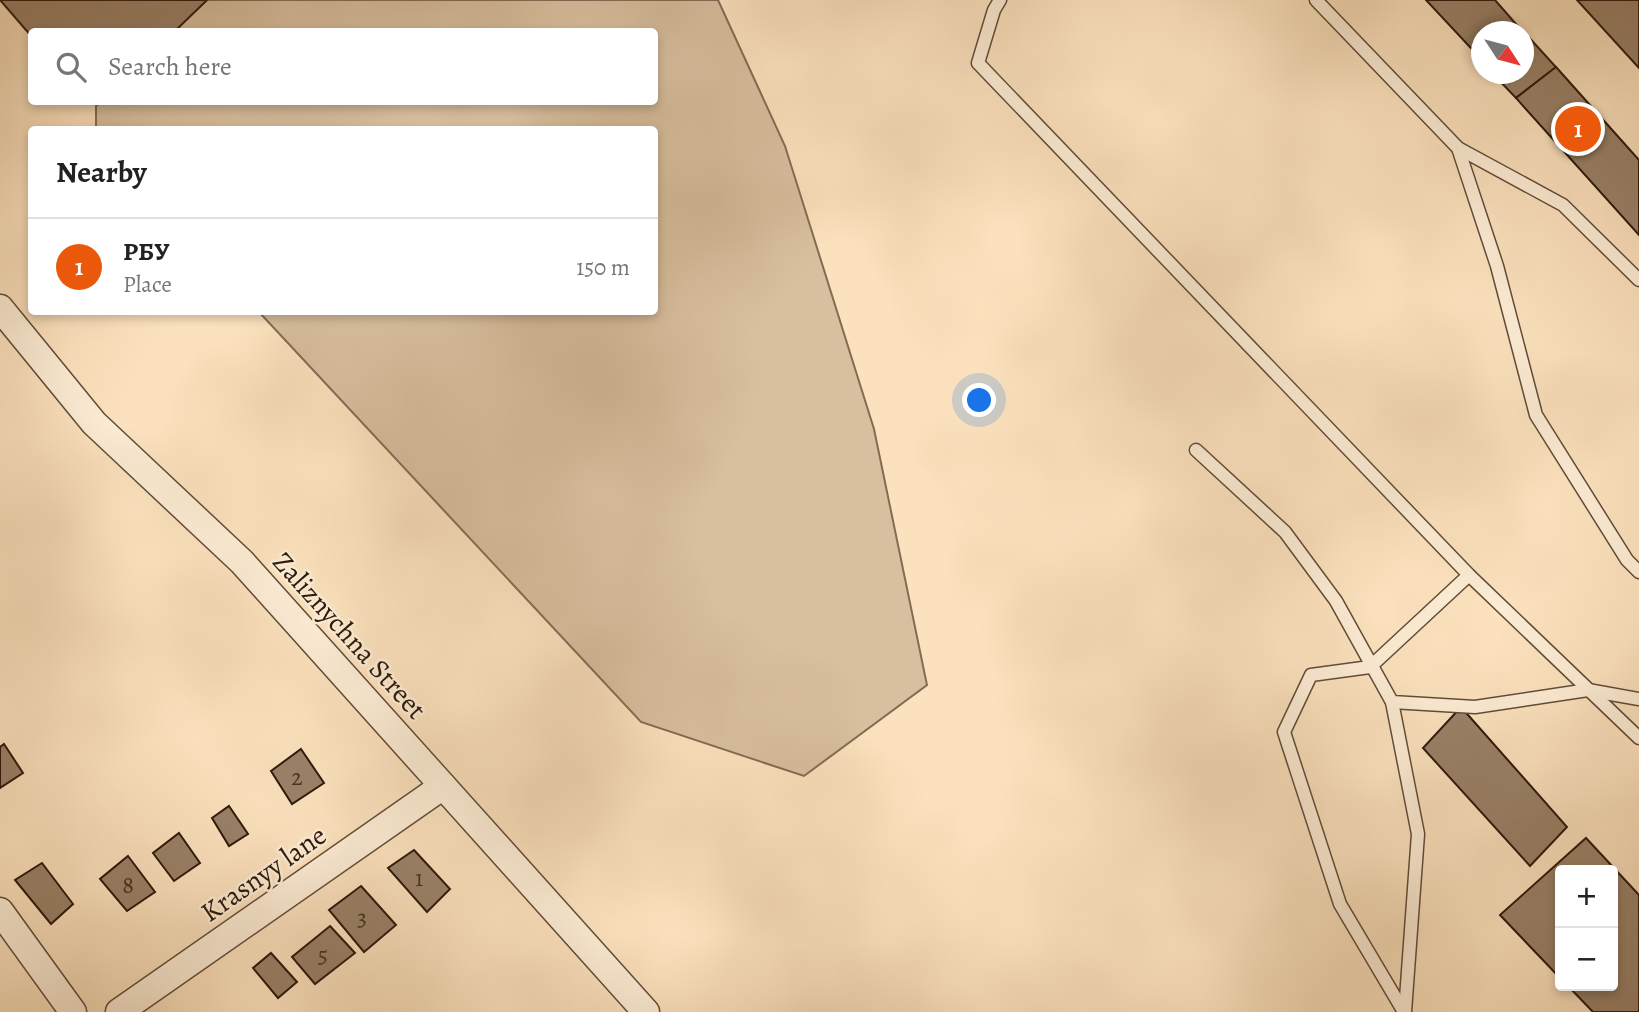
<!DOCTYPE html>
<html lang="en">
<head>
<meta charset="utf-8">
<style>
	body { margin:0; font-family:Alegreya,serif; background:#f6f6f6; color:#222 }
	.controls { position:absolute; right:21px; bottom:21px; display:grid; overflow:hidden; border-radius:7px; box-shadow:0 4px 10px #0003 }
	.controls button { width:63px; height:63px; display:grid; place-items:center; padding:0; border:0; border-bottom:2px solid #e0e0e0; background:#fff; color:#222; font:35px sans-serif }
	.compass { position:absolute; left:1471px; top:21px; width:63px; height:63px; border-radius:50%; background:#fff; box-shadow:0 4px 10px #0003; rotate:126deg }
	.you { position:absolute; left:980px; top:401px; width:24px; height:24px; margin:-18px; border:5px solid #fff; border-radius:50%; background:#1a73e8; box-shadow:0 0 0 10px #1a73e833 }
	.badge { display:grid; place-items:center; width:46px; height:46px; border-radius:50%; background:#ea580c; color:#fff; font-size:23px; font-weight:700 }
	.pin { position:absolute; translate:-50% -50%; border:4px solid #fff; box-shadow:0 2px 7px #0006 }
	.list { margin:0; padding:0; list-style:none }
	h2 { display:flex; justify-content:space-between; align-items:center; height:91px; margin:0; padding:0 28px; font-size:30px }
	h2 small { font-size:23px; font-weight:400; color:#767676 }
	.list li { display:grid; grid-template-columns:46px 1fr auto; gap:21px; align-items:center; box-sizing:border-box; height:98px; padding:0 28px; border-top:2px solid #e0e0e0 }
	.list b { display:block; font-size:26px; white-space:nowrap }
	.list p { margin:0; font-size:23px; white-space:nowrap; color:#767676 }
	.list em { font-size:23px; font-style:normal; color:#767676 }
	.icon { flex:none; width:38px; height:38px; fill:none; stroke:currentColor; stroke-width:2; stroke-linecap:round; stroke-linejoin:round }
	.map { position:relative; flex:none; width:1639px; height:1012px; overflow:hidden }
	.search { position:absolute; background:#fff; box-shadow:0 4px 10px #0003; left:28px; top:28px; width:630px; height:77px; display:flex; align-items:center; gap:18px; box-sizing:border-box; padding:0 24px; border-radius:7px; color:#767676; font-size:26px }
	.panel { position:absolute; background:#fff; box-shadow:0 4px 10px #0003; left:28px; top:126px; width:630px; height:189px; border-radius:7px }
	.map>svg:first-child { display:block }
	.green { fill:#d8bf9f; stroke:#836c55; stroke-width:2 }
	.building { fill:#998168; stroke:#2e1a0b; stroke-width:2 }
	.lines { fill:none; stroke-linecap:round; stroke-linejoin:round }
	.lane-casing { stroke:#614c38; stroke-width:15 }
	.street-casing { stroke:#614c38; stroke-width:29 }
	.lane { stroke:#fcecd4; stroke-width:12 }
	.street { stroke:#fcecd4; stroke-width:26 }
	.labels { text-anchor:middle; stroke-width:5; stroke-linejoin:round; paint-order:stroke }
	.number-label { font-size:24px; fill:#493422 }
	.street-label { font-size:28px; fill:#2e1a0b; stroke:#fcecd4 }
</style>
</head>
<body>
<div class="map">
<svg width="1639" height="1012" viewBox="0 0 1639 1012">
	<rect width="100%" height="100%" fill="#fbe1bd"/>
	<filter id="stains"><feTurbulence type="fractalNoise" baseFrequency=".00286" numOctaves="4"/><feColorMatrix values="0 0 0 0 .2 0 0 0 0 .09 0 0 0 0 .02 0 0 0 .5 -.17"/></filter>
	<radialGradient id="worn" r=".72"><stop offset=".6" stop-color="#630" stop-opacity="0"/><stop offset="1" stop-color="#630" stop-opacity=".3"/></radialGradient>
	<!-- green -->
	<polygon class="green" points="207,0 718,0 785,146 874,429 927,685 804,776 641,722 259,312 654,312 654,130 96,130 96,106 101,102 654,102 654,32 174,31"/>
	<!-- building -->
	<g class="building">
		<polygon points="0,0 207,0 174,32 32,32 32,37"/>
		<polygon points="1426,0 1495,0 1523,32 1482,32 1482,60"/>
		<polygon points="1577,0 1639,0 1639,68"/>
		<polygon points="1524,32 1556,67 1516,98 1493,74 1524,74"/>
		<polygon points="1556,67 1639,160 1639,235 1516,98"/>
		<polygon points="1461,707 1567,827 1530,866 1423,748"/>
		<polygon points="4,744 23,773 0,788 0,747"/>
		<polygon points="301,749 324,783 292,804 271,771"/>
		<polygon points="229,806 248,834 229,846 212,818"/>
		<polygon points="179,833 200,863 174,881 153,853"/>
		<polygon points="1586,838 1639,895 1639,1012 1593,1012 1568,986 1613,986 1613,870 1560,870 1560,978 1500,915"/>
		<polygon points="414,850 450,889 427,912 388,868"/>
		<polygon points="128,856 155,892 127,911 100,879"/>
		<polygon points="42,863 73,904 51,924 15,880"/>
		<polygon points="361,886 396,925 364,952 329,910"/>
		<polygon points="330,926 355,953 315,984 292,957"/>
		<polygon points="271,953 297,982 278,998 253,968"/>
	</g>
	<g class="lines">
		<!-- lane casing -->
		<g class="lane-casing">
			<g id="lane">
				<polyline points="1000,0 994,10 978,63 1469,575 1639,738"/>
				<polyline points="1316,0 1458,148 1497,266 1536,415 1627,560 1639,572"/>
				<polyline points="1458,148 1563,205 1639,280"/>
				<polyline points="1196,450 1285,532 1336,601 1392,702 1475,707 1588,690 1639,699"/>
				<polyline points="1392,702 1418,834 1405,1012"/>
				<polyline points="1404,1012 1340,904 1284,732 1311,675 1370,667 1469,575"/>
			</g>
		</g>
		<!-- street casing -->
		<g class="street-casing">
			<g id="street">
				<polyline points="0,308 94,423 242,562 646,1012"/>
				<polyline points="0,911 73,1012"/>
				<polyline points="119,1012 443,786"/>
			</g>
		</g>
		<!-- lane -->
		<use href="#lane" class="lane"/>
		<!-- street -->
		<use href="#street" class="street"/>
	</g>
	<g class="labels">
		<!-- number labels -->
		<g class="number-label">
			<text x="297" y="785">2</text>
			<text x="419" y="886">1</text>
			<text x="128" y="893">8</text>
			<text x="362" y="926">3</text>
			<text x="323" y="963">5</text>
		</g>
		<!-- street labels -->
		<g class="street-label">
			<text transform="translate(350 635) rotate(48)" y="10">Zaliznychna Street</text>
			<text transform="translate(263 873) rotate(-35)" y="10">Krasnyy lane</text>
		</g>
	</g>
	<rect width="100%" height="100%" filter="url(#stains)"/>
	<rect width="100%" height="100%" fill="url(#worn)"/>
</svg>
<div class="controls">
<button>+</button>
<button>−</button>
</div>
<svg class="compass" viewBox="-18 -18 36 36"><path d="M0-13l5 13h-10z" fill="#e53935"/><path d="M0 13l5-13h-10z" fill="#767676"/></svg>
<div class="you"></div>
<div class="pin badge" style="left:1578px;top:129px">1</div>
<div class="search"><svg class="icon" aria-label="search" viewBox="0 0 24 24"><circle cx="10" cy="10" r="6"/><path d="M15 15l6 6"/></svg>Search here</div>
<section class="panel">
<h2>Nearby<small></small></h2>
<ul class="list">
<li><span class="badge">1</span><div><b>РБУ</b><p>Place</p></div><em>150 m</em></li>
</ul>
</section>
</div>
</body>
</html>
